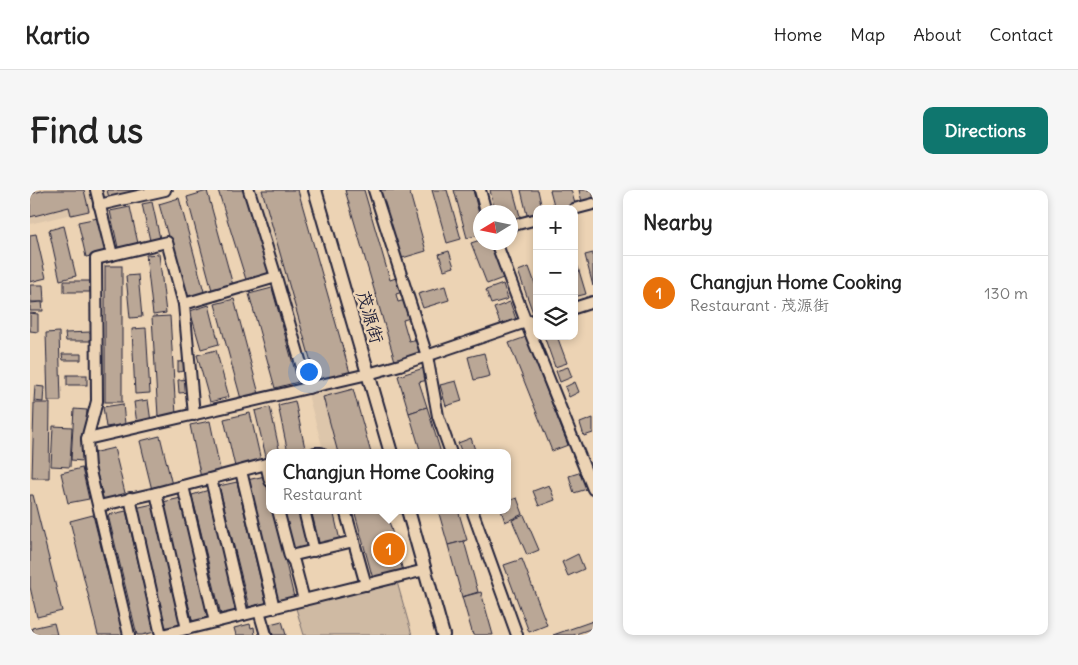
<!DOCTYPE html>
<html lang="en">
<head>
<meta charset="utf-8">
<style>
	body { margin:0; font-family:Delius,"LXGW WenKai TC",sans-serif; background:#f6f6f6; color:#222 }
	.controls { position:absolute; right:15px; top:15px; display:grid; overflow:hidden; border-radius:10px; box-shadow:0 2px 8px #0003 }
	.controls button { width:45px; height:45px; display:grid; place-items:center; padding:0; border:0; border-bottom:1px solid #e0e0e0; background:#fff; color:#222; font:25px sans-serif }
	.compass { position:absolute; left:443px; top:15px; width:45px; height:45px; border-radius:50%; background:#fff; box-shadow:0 2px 8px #0003; rotate:260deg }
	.you { position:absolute; left:278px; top:181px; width:18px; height:18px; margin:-12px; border:4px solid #fff; border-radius:50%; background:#1a73e8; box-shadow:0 0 0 8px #1a73e833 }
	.badge { display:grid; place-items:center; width:32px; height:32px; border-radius:50%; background:#0f766e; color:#fff; font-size:16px; font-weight:700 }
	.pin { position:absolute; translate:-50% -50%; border:2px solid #fff; box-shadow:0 1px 5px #0006 }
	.popup { position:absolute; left:236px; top:259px; width:245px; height:65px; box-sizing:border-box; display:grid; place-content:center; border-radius:10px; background:#fff; filter:drop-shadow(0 1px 4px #0005); font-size:16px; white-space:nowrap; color:#767676 }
	.popup b { font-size:19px; color:#222 }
	.popup::after { content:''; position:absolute; left:50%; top:100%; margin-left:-10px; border:10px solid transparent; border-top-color:#fff }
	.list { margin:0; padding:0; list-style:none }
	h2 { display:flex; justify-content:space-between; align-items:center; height:65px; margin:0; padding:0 20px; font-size:21px }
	h2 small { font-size:16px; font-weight:400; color:#767676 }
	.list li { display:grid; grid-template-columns:32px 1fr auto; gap:15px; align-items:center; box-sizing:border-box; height:75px; padding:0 20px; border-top:1px solid #e0e0e0 }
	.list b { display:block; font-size:19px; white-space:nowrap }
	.list p { margin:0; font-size:16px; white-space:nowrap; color:#767676 }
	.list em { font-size:16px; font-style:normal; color:#767676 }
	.icon { flex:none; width:28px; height:28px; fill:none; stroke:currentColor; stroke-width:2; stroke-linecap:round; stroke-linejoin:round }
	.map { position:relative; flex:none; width:563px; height:445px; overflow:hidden; border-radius:10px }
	header { display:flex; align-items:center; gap:30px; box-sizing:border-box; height:70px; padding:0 25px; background:#fff; border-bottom:1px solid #e0e0e0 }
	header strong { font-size:24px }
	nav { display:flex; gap:28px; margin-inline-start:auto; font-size:18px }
	.intro { display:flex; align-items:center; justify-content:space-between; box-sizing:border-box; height:120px; padding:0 30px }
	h1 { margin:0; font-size:35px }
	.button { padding:12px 22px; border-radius:10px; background:#0f766e; color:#fff; font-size:18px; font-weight:700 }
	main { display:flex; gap:30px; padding:0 30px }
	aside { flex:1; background:#fff; border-radius:10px; box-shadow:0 2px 8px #0003 }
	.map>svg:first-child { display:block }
	.built { fill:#ddc6ab }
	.green { fill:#cfbaa3; stroke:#786e6f }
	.building { fill:#baa796; stroke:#22223b }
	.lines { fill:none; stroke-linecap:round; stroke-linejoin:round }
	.minor-casing { stroke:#22223b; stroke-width:14 }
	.major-casing { stroke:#22223b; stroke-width:16 }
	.minor { stroke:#ecd3b4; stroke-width:10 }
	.major { stroke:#ecd3b4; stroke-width:12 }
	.labels { text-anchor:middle; stroke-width:5; stroke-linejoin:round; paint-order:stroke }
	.street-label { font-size:18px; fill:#22223b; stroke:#ecd3b4 }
</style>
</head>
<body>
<header>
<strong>Kartio</strong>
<nav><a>Home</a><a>Map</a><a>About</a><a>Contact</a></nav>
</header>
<div class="intro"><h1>Find us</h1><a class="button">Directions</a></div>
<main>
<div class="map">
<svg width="563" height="445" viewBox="0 0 563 445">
	<rect width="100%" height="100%" fill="#ecd3b4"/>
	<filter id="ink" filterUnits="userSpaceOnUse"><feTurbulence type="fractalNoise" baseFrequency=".02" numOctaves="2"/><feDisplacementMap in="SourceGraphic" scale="10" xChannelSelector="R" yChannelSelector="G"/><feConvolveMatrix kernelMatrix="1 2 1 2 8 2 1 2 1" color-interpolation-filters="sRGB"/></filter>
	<g filter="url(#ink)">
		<!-- built -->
		<g class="built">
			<polygon points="0,0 141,0 0,34"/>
			<polygon points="222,0 263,0 337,263 294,263"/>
		</g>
		<!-- green -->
		<polygon class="green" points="367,392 382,445 274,445 265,415"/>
		<!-- building -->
		<g class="building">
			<polygon points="15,0 54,0 59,21 41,25 39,17 0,27 0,4"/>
			<polygon points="77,0 144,0 81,16"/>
			<polygon points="188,0 214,0 242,88 218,96"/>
			<polygon points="232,0 268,0 320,183 287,193"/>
			<polygon points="315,0 334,0 360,90 372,86 376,101 366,104 368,112 379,109 384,127 373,130 379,151 388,149 392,163 365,171"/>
			<polygon points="350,0 379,0 396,61 369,69"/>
			<polygon points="402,0 417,0 431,49 417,53"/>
			<polygon points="424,0 443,0 450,28 450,45 437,48"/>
			<polygon points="460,0 483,0 491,30 480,32 480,22 465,22"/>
			<polygon points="491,0 508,0 512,19 507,19 507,27 498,29"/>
			<polygon points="520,0 541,0 546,17 525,19"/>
			<polygon points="549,0 563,0 563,13 553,16"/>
			<polygon points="177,1 204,99 183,104 157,7"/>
			<polygon points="149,8 176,109 157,114 129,14"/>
			<polygon points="122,12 131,53 121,55 112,14"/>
			<polygon points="100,17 109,58 89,62 80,21"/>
			<polygon points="68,28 76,63 56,67 48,32"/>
			<polygon points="34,36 46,86 30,90 19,40"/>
			<polygon points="6,44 16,88 0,92 0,45"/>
			<polygon points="450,50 450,52 460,52 473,88 457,94 441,53"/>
			<polygon points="419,61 424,77 414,80 409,64"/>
			<polygon points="563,63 563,96 555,65"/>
			<polygon points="129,64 136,123 123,125 116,65"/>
			<polygon points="544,64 556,104 544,107"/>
			<rect x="75" y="76" width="17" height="136"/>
			<polygon points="499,77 507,99 507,121 503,123 488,81"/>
			<polygon points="108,85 112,127 100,128 96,86"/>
			<rect x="34" y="91" width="26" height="11"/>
			<polygon points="473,94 478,109 461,114 456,100"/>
			<polygon points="0,95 13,95 14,112 1,112"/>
			<polygon points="415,96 419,110 393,118 388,104"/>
			<polygon points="242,98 268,192 245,198 219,104"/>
			<polygon points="204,109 229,204 211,209 185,114"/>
			<polygon points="12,112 13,121 0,121 0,113"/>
			<polygon points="480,112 488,135 473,140 464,118"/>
			<polygon points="179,115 189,154 171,159 160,121"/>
			<polygon points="0,123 8,124 8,142 0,141"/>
			<polygon points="140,126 146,225 128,226 122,127"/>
			<polygon points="116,138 120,203 105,204 102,139"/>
			<polygon points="29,142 31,211 18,211 16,143"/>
			<polygon points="61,142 61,151 36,151 35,143"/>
			<polygon points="514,146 527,146 537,173 525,177"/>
			<polygon points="496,147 538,255 522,261 479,153"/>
			<polygon points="186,160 199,207 180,212 167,165"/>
			<polygon points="454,163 460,186 444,190 438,167"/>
			<polygon points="32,164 51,164 51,170 33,170"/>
			<polygon points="160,171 161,180 148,182 148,172"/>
			<polygon points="538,177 542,187 530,192 526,181"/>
			<polygon points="394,178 398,190 389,192 397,217 379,223 368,186"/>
			<rect x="37" y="185" width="20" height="10"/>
			<polygon points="160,189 161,202 149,203 148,190"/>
			<polygon points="426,191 432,211 416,216 410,195"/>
			<polygon points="545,192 549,202 539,207 535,197"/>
			<polygon points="5,196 14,197 13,212 4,211"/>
			<polygon points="323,199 341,263 308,263 293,207"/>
			<polygon points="118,210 121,232 107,234 104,212"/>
			<polygon points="265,211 276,263 258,263 248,215"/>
			<polygon points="4,213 20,213 19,288 2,288"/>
			<polygon points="93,214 95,234 76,237 73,217"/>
			<polygon points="240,217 250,263 240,263 240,271 237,271 225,221"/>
			<polygon points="397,217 411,263 391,263 379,223"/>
			<polygon points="44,219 57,220 53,271 41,270"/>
			<polygon points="220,223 232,275 206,281 194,229"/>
			<polygon points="563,228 563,243 554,246 550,233"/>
			<polygon points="180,231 191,284 171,288 160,235"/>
			<polygon points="23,236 42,237 40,277 21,276"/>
			<polygon points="130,246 142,295 122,300 110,251"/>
			<polygon points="441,248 446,263 432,263 428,253"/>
			<polygon points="84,258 96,307 74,312 62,263"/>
			<polygon points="52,278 59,309 38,313 31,283"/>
			<polygon points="552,282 557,299 544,303 539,286"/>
			<polygon points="235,286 240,309 240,320 243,320 264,407 246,411 217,290"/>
			<polygon points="207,292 236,413 219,417 189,296"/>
			<polygon points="519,295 525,310 509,316 503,301"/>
			<polygon points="179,300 209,421 191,425 162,305"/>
			<polygon points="0,305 3,305 32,421 7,427 0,397"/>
			<polygon points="151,308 181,429 163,433 133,312"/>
			<polygon points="487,308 493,324 475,332 471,320 478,320 478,311"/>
			<polygon points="123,314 153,435 135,439 105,318"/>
			<polygon points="251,320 272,320 282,361 262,365"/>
			<polygon points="281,320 303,320 311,355 291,360"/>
			<polygon points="324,320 356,320 373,381 343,389"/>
			<polygon points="408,320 428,320 437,350 418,355"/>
			<polygon points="96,321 125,442 112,445 107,445 78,325"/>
			<polygon points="63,325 93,445 68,445 40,331"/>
			<polygon points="494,325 509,360 497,365 482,330"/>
			<polygon points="434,351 448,402 432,407 418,355"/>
			<polygon points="548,364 554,379 538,386 532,372"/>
			<polygon points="492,369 517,435 499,442 474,375"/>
			<polygon points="451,402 463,445 443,445 432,407"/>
			<polygon points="252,431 256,445 243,445 240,434"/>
			<polygon points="563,431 563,438 543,445 523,445"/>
			<polygon points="24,433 27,445 4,445 2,438"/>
			<polygon points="220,434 221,438 224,437 225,445 206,445 204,438"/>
		</g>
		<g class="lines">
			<!-- minor casing -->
			<g class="minor-casing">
				<g id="minor">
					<polyline points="66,0 82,65 66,69 67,211 57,249 59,277 99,445"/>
					<polyline points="219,0 246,87 278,198"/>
					<polyline points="344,0 397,166 408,226 421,263"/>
					<polyline points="450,0 456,22"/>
					<polyline points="69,15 135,0"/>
					<polyline points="544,19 563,14"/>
					<polyline points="480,36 507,29"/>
					<polyline points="466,52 496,132 507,129"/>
					<polyline points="82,65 137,52 154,114"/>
					<polyline points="544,118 563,112"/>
					<polyline points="164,225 154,114 246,87"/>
					<polyline points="57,249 338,184 370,175 496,132 563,299"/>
					<polyline points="285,263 291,263"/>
					<polyline points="236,274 240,291"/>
					<polyline points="211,281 244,418"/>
					<polyline points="181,289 213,425"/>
					<polyline points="153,296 185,432"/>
					<polyline points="126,303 157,439"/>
					<polyline points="100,308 131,445"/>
					<polyline points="69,316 126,303 240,273"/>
					<polyline points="248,320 260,366"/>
					<polyline points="274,320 284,361"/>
					<polyline points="315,320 336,395"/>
					<polyline points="442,320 487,445"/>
					<polyline points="274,410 264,372 260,366 324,351"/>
					<polyline points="229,421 236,445"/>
					<polyline points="132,445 395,380"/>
				</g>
			</g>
			<!-- major casing -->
			<g class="major-casing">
				<g id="major">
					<polyline points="285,0 361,263"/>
					<polyline points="378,320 413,445"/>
				</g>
			</g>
			<!-- minor -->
			<use href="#minor" class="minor"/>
			<!-- major -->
			<use href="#major" class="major"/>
		</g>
	</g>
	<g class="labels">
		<!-- street labels -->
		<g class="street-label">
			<text transform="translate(340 127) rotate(74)" y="6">茂源街</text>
		</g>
	</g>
</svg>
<div class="controls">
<button>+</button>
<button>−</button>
<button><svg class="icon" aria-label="layers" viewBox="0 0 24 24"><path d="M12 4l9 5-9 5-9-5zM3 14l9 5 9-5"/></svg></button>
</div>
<svg class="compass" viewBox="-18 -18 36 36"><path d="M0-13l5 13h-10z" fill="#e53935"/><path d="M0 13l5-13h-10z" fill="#767676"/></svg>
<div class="you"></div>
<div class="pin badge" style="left:359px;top:359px;background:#e8710a">1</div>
<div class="popup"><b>Changjun Home Cooking</b>Restaurant</div>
</div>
<aside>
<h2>Nearby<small></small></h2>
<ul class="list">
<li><span class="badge" style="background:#e8710a">1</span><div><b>Changjun Home Cooking</b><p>Restaurant · 茂源街</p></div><em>130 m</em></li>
</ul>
</aside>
</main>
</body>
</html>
